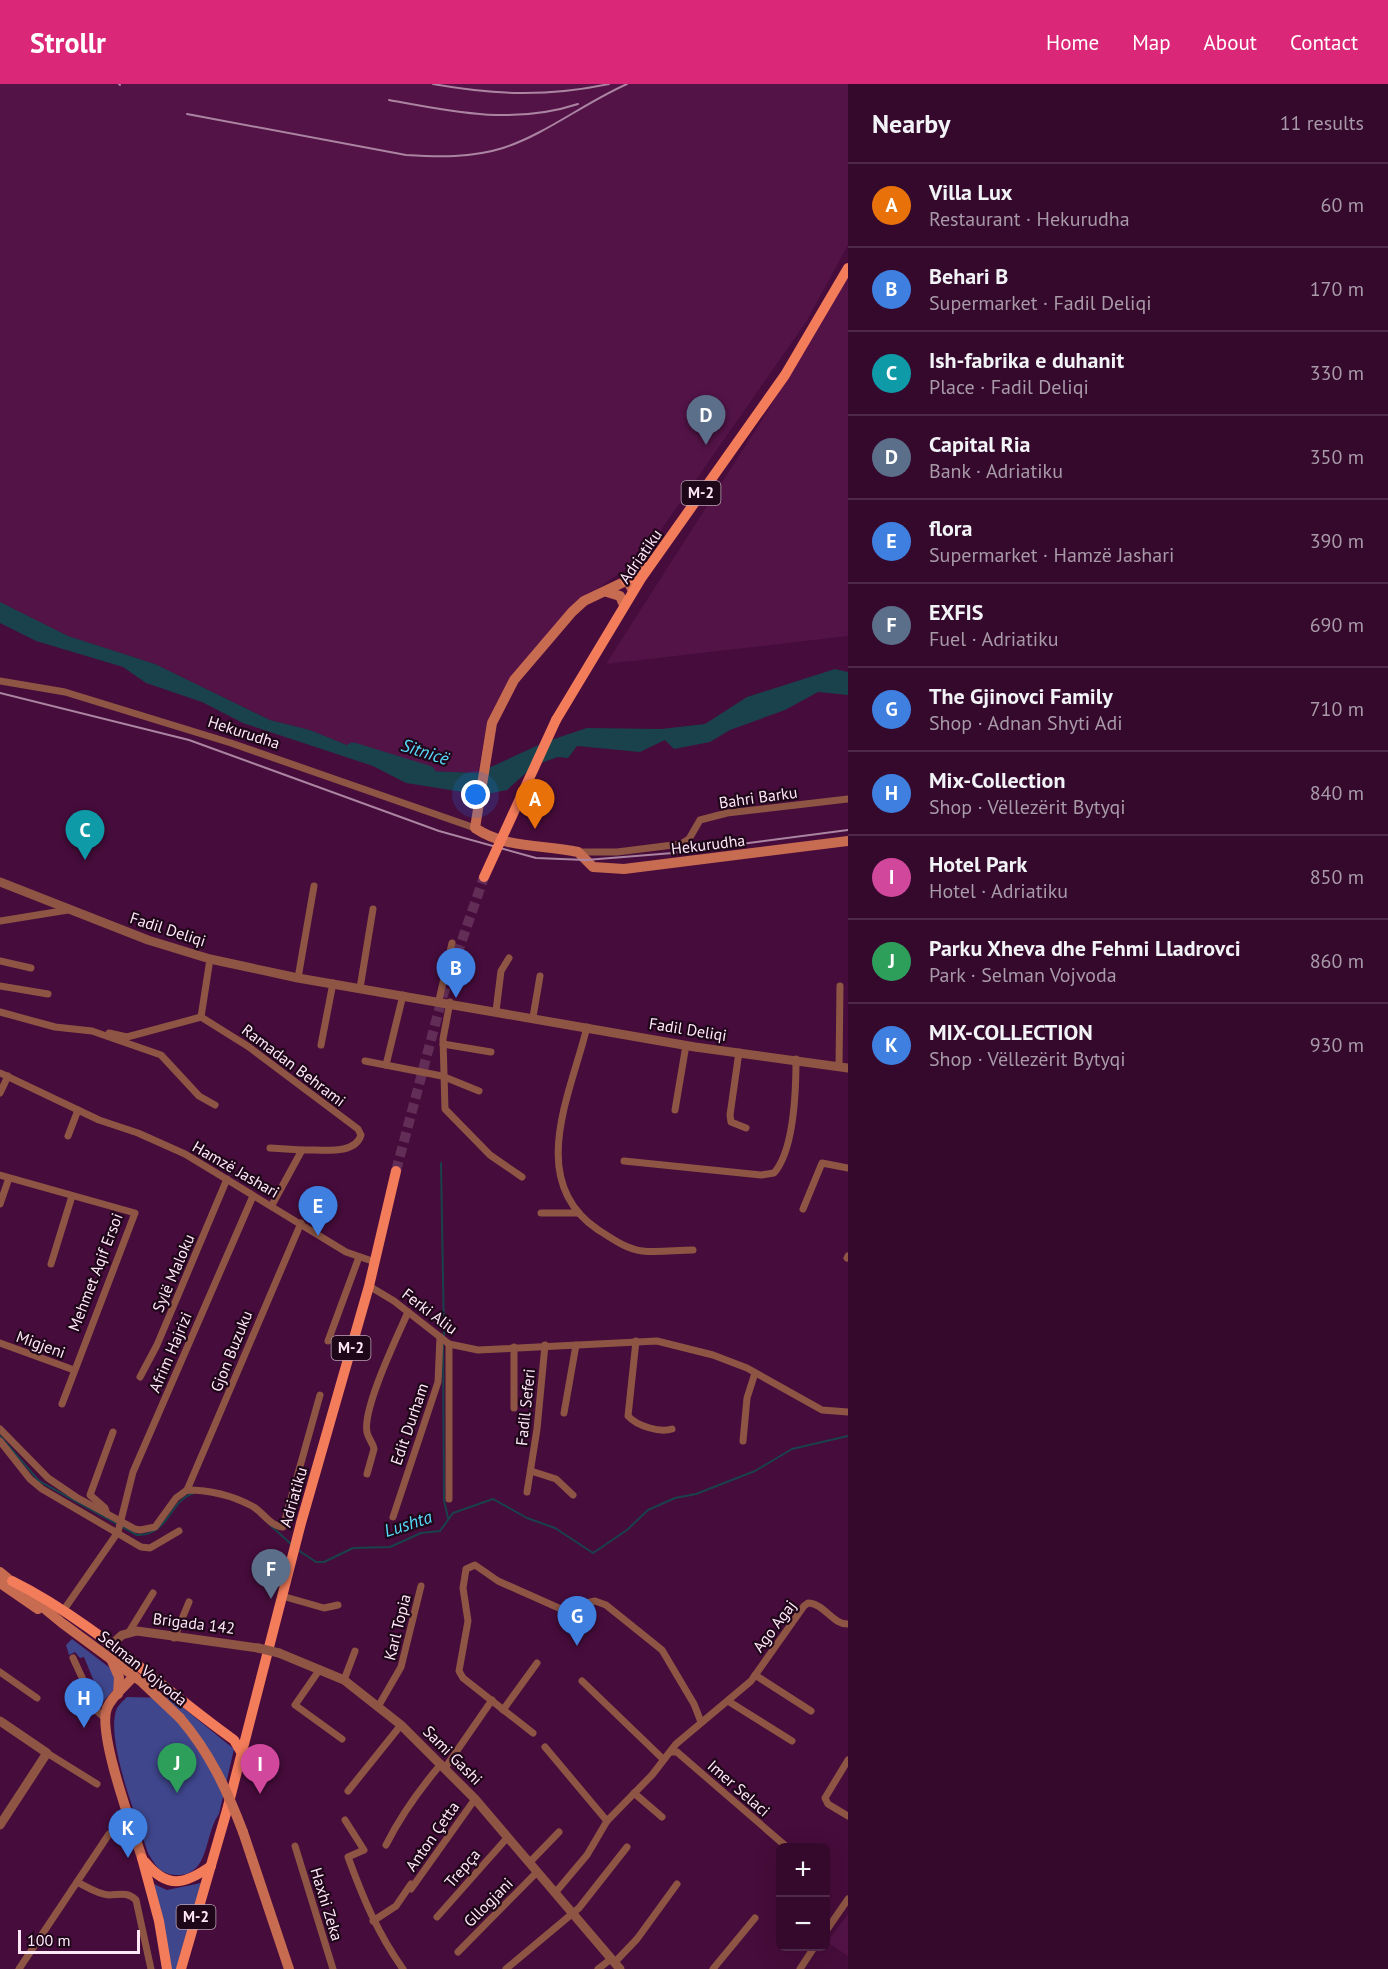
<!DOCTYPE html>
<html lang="en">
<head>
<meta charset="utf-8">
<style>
	body { margin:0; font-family:"PT Sans",sans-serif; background:#3c1234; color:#f1f3f6 }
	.controls { position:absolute; right:18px; bottom:18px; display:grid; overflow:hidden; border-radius:9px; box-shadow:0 6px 24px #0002 }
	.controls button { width:54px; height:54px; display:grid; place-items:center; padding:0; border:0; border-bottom:2px solid #4e2a48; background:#34092c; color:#f1f3f6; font:30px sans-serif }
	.scale { position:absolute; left:18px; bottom:15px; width:122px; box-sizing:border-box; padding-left:6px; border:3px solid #fee8f7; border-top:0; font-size:16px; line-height:21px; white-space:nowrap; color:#fee8f7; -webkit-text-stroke:4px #1f071a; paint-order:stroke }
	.you { position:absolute; left:476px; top:711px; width:21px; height:21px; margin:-15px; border:4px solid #fff; border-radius:50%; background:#1a73e8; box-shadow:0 0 0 9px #1a73e833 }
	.badge { display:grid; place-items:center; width:39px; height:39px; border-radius:50%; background:#db2777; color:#fff; font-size:20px; font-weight:700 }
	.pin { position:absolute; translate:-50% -50px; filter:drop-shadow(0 2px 3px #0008) }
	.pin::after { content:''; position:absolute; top:32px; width:21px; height:18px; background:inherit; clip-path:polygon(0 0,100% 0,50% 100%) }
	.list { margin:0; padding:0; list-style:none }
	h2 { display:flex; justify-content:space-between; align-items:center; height:78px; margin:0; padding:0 24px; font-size:26px }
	h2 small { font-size:20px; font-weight:400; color:#a99aa9 }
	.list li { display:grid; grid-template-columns:39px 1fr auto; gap:18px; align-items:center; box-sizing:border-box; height:84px; padding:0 24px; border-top:2px solid #4e2a48 }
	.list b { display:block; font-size:22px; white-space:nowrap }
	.list p { margin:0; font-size:20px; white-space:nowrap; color:#a99aa9 }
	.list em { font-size:20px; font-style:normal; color:#a99aa9 }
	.map { position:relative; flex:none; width:848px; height:1885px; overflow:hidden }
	header { display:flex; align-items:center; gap:36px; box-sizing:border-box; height:84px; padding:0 30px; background:#db2777; color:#fff }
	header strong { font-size:28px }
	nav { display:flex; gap:33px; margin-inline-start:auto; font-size:21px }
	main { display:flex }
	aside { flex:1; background:#34092c }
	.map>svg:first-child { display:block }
	.built { fill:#531347 }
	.green { fill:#3f468c }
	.water { fill:#19424c }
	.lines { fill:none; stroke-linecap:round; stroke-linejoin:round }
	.stream { stroke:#19424c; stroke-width:2 }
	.river { stroke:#19424c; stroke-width:15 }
	.primary-tunnel { stroke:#622d57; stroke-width:10; stroke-dasharray:10 5; stroke-linecap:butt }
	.minor { stroke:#8e5544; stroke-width:7 }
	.tertiary { stroke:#8e5544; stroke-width:9 }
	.secondary { stroke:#c76b51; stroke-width:10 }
	.primary { stroke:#f37c5a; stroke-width:10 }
	.rail { stroke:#ab84a2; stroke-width:2 }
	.tertiary-bridge { stroke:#8e5544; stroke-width:9 }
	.secondary-bridge { stroke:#c76b51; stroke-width:10 }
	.primary-bridge { stroke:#f37c5a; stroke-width:10 }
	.labels { text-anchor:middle; stroke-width:4.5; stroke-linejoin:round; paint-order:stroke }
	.shield { fill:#1f071a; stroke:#bba4b5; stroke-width:1.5 }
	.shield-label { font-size:15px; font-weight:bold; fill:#fee8f7 }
	.street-label { font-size:16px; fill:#fee8f7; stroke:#1f071a }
	.water-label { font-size:18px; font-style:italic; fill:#57dbfa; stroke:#1f071a }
</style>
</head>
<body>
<header>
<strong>Strollr</strong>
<nav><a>Home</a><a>Map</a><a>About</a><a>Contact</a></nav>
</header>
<main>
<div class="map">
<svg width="848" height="1885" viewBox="0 0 848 1885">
	<rect width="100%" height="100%" fill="#460c3b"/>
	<!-- built -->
	<g class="built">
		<polygon points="0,0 848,0 848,161 806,238 642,473 578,519 487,641 478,689 428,687 396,681 310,646 270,636 155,580 68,552 0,518"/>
		<polygon points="848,192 848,552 606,580 762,336"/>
		<polygon points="848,1830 848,1872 827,1858"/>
	</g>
	<!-- green -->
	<g class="green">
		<polygon points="72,1555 114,1587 118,1601 100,1621 97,1617 100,1612 84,1573 80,1574 75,1568 69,1571 66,1561"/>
		<path d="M 127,1613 L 171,1614 L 234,1665 L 219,1730 C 204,1750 210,1793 176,1791 C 160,1790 155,1781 148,1769 C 138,1737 106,1658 116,1627 C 117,1622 123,1617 127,1613 Z"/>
		<polygon points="201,1799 176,1885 169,1885 154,1800 167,1806"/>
	</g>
	<!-- water -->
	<polygon class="water" points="0,518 68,552 155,580 270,636 310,646 396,681 428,687 478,689 545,658 587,644 661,645 705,640 747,613 835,585 848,588 848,611 818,608 785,626 730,646 710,658 674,665 665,656 640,668 577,662 568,674 558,673 535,681 507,706 482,711 406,699 373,682 243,639 202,618 146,599 123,583 36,557 0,539"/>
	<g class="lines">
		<!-- stream -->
		<g class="stream">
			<polyline points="441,1079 444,1252"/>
			<polyline points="443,1261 444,1416 448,1434"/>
			<path d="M 0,1352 L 39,1397 L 137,1451 C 169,1452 169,1416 194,1409"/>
			<polyline points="269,1440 291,1460"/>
			<polyline points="298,1466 316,1478 324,1478 353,1464 390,1463 421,1449 440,1447 453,1429 493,1415 527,1434 555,1444 593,1469 627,1446 648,1426 675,1414 696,1410 755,1387 792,1365 848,1352"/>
		</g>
		<!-- river -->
		<polyline class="river" points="353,666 428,689"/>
		<!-- primary-tunnel -->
		<polyline class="primary-tunnel" points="396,1087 443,911 484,793"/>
		<!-- minor -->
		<g class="minor">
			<polyline points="0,597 65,608 231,659 475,744"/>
			<polyline points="578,768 617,768 681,760 689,755 700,736 727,729 848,715"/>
			<polyline points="0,837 68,826"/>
			<path d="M 210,875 L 201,933 L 249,963 L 358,1045 L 361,1051 C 355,1072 320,1065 302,1066 L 272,1121"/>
			<polyline points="0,877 31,884"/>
			<polyline points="298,894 314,802"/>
			<polyline points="0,902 48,910"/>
			<polyline points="360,904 373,825"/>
			<polyline points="439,916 452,859"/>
			<polyline points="450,918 443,955 445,1025 490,1071 522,1093"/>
			<polyline points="496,927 501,887 509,874"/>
			<polyline points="0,928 55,943 92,947 161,971 199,1012 215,1021"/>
			<polyline points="533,933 540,892"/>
			<path d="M 587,943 C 571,1009 526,1096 597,1145 C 611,1154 626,1165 642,1167 C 658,1169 676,1166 693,1166"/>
			<polyline points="109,949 127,953 201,933"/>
			<polyline points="443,960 491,968"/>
			<polyline points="321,961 333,899"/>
			<polyline points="739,968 730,1031 731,1038 746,1044"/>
			<polyline points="365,977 442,992 479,1007"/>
			<polyline points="386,981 403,911"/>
			<polyline points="839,983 840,902"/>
			<polyline points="0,989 99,1036 138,1049 185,1070 346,1168 375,1178"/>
			<polyline points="0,1009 8,992"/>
			<polyline points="675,1026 686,961"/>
			<polyline points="68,1052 78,1026"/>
			<polyline points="270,1064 302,1066"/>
			<path d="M 624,1077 L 761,1091 L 774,1089 C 794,1066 796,1005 796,975"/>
			<polyline points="0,1091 135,1129 62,1320"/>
			<polyline points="0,1120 9,1094"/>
			<polyline points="803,1125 822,1079 848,1084"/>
			<polyline points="541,1129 579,1129"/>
			<polyline points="847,1174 848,1172"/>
			<polyline points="51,1180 72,1112"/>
			<polyline points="369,1202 394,1217 449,1260 478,1266 657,1257 713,1271 747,1284 822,1326 848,1328"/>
			<polyline points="328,1257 359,1173"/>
			<path d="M 636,1257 L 628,1332 C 637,1342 660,1349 672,1345"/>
			<polyline points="0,1259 74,1286"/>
			<polyline points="449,1260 449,1415"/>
			<polyline points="514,1263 514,1324"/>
			<polyline points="140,1293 157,1261 227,1095"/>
			<polyline points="564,1329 576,1261"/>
			<path d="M 0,1345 L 48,1394 L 76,1413 L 135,1445 L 140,1446 L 155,1443 L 176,1414 L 187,1406 C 209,1406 233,1412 252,1422 C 263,1428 271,1443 283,1443 L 320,1311"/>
			<polyline points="0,1357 30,1395 42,1405 141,1463 150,1464 179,1447"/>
			<polyline points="743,1357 747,1314 755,1289"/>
			<polyline points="531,1387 556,1395 573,1411"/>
			<path d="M 367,1390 L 374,1365 C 373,1359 368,1354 367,1348 C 362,1325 398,1251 408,1228"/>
			<polyline points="187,1406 301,1139"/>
			<polyline points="527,1408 537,1345 545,1261"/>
			<polyline points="107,1430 105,1424 90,1411 113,1348"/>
			<polyline points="393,1433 438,1298 440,1253"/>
			<polyline points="282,1512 324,1524 338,1521"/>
			<polyline points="63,1527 118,1448 133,1388 253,1112"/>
			<polyline points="129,1548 153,1509"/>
			<polyline points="174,1554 189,1518"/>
			<polyline points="73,1574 98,1628 105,1634"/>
			<polyline points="320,1585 295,1621 342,1655"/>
			<polyline points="0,1588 37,1614"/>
			<polyline points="755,1591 811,1627"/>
			<polyline points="344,1596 355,1567"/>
			<polyline points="582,1597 663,1675"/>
			<polyline points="728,1617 792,1657"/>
			<polyline points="379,1621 401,1583 421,1502"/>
			<polyline points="503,1626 537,1579"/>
			<polyline points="533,1649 463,1594 459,1587 468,1537 463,1504 466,1485 475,1481 498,1497 561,1525 595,1517 606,1521 662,1566 694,1620 701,1638"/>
			<polyline points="545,1663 607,1737"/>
			<polyline points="672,1668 677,1668 788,1764"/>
			<polyline points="47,1669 97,1700"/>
			<polyline points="848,1676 825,1714 828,1720 848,1732"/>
			<polyline points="445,1684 492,1616"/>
			<polyline points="348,1707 401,1641"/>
			<polyline points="634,1709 662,1733"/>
			<path d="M 345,1736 L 364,1766 L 348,1773 C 363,1814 378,1850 403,1885"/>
			<path d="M 386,1761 C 401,1731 419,1706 441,1680"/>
			<polyline points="295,1762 333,1885"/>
			<polyline points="529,1779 559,1748"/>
			<path d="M 77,1798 C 85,1802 99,1811 109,1811 C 119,1811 127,1807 136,1816 L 151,1885"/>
			<polyline points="411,1805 475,1715"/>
			<path d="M 555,1809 L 587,1771 L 607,1737 L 652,1691 L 676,1660 L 751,1597 L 804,1522 L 808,1519 C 824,1519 833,1541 848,1540"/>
			<polyline points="437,1833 507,1754"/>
			<polyline points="373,1837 396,1822 411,1800"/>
			<polyline points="826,1847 848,1815"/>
			<polyline points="458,1868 537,1788"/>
			<polyline points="615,1878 637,1855 677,1800"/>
			<polyline points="19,1885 109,1750"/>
			<polyline points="506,1885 579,1824 627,1763"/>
			<polyline points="598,1885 611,1875"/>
			<polyline points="713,1885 755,1834"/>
			<polyline points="800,1885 815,1862"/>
		</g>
		<!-- tertiary -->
		<g class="tertiary">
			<polyline points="0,798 148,856 210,875 298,894 695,963 848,984"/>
			<polyline points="110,1562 122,1551 137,1547 258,1564"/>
			<polyline points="279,1569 344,1596 401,1641 475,1715 620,1885"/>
			<polyline points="0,1637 47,1669 0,1741"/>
		</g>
		<!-- secondary -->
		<g class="secondary">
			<path d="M 633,507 L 629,499 L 626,497 L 584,517 L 572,528 L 514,596 L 492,639 L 475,744 C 506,765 542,760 578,768 L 593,783 L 624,785 L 848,757"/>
			<polyline points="607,508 620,512 624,521"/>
			<polyline points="0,1488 62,1539 142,1598 180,1634"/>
			<polyline points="0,1499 38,1525"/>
			<polyline points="112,1577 119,1593 118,1610"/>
			<path d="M 134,1592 C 125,1602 112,1612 107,1624 C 97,1649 133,1745 142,1774"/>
			<polyline points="243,1748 289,1885"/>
		</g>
		<!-- primary -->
		<g class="primary">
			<polyline points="626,497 648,483"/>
			<polyline points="556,636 642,493 785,291 848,184"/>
			<path d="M 12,1497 C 93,1537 161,1604 234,1656 L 241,1668"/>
			<polyline points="142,1774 159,1837 167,1885"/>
			<path d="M 145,1778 C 167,1805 184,1801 211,1782"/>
			<polyline points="181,1885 227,1726 301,1439 369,1202 396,1087"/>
		</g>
		<!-- rail -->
		<g class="rail">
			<polyline points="119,0 120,1"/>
			<path d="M 433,0 C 495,11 547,13 609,0"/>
			<path d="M 389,16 C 453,28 514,41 578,20"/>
			<path d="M 187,30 L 406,71 C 438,73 471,74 503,64 C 546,50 584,19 627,0"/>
			<polyline points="0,609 189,656 439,747 536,774 586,776 673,769 848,746"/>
		</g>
		<!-- tertiary-bridge -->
		<polyline class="tertiary-bridge" points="258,1564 279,1569"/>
		<!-- secondary-bridge -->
		<path class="secondary-bridge" d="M 180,1634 C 210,1669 227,1706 243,1748"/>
		<!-- primary-bridge -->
		<polyline class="primary-bridge" points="484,793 556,636"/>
	</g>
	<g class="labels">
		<!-- shield labels -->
		<g class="shield">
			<rect x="681.5" y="397" width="39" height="24" rx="4.5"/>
			<rect x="331.5" y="1252" width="39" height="24" rx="4.5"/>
			<rect x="176.5" y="1821" width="39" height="24" rx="4.5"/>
		</g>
		<g class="shield-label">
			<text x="701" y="414">M-2</text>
			<text x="351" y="1269">M-2</text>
			<text x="196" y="1838">M-2</text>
		</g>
		<!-- street labels -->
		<g class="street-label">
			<text transform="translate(640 472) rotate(-55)" y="6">Adriatiku</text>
			<text transform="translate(244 648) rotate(18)" y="6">Hekurudha</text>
			<text transform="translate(758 713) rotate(-8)" y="6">Bahri Barku</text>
			<text transform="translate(708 760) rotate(-7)" y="6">Hekurudha</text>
			<text transform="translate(168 845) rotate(18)" y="6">Fadil Deliqi</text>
			<text transform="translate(688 945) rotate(9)" y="6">Fadil Deliqi</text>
			<text transform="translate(294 981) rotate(37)" y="6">Ramadan Behrami</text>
			<text transform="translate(236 1085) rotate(30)" y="6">Hamzë Jashari</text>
			<text transform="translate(95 1188) rotate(-69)" y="6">Mehmet Aqif Ersoi</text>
			<text transform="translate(173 1189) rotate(-67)" y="6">Sylë Maloku</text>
			<text transform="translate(430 1227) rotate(37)" y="6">Ferki Aliu</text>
			<text transform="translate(41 1260) rotate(20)" y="6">Migjeni</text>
			<text transform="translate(231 1267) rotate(-68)" y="6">Gjon Buzuku</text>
			<text transform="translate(170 1268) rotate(-67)" y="6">Afrim Hajrizi</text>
			<text transform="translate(525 1323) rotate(-84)" y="6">Fadil Seferi</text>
			<text transform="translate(409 1340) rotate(-71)" y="6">Edit Durham</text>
			<text transform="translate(293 1413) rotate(-74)" y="6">Adriatiku</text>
			<text transform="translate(194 1539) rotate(7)" y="6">Brigada 142</text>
			<text transform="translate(774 1542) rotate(-53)" y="6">Ago Agaj</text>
			<text transform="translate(397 1543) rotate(-76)" y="6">Karl Topia</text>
			<text transform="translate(143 1584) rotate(39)" y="6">Selman Vojvoda</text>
			<text transform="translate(453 1671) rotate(45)" y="6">Sami Gashi</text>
			<text transform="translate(739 1704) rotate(41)" y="6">Imer Selaci</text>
			<text transform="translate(432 1752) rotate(-55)" y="6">Anton Çetta</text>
			<text transform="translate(462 1784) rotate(-49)" y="6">Trepça</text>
			<text transform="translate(488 1818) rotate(-45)" y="6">Gllogjani</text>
			<text transform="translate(327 1820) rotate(73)" y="6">Haxhi Zeka</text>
		</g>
		<!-- water labels -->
		<g class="water-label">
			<text transform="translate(425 668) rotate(18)" y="6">Sitnicë</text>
			<text transform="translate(408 1440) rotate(-18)" y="6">Lushta</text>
		</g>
	</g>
</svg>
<div class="controls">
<button>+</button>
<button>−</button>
</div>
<div class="scale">100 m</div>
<div class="you"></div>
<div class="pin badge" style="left:535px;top:745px;background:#e8710a">A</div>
<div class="pin badge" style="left:456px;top:914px;background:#3f7fe0">B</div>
<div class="pin badge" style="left:85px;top:776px;background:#0f9aa8">C</div>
<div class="pin badge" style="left:706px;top:361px;background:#5c6f8a">D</div>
<div class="pin badge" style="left:318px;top:1152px;background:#3f7fe0">E</div>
<div class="pin badge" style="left:271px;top:1515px;background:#5c6f8a">F</div>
<div class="pin badge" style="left:577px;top:1562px;background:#3f7fe0">G</div>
<div class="pin badge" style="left:84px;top:1644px;background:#3f7fe0">H</div>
<div class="pin badge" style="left:260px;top:1710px;background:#d1479c">I</div>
<div class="pin badge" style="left:177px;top:1709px;background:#2e9e5b">J</div>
<div class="pin badge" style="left:128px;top:1774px;background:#3f7fe0">K</div>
</div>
<aside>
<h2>Nearby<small>11 results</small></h2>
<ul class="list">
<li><span class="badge" style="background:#e8710a">A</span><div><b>Villa Lux</b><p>Restaurant · Hekurudha</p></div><em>60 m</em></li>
<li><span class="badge" style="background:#3f7fe0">B</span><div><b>Behari B</b><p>Supermarket · Fadil Deliqi</p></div><em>170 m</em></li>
<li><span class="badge" style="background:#0f9aa8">C</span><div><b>Ish-fabrika e duhanit</b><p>Place · Fadil Deliqi</p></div><em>330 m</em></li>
<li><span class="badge" style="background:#5c6f8a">D</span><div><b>Capital Ria</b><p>Bank · Adriatiku</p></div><em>350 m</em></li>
<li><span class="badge" style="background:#3f7fe0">E</span><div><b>flora</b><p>Supermarket · Hamzë Jashari</p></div><em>390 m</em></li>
<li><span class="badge" style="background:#5c6f8a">F</span><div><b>EXFIS</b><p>Fuel · Adriatiku</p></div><em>690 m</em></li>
<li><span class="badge" style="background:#3f7fe0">G</span><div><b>The Gjinovci Family</b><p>Shop · Adnan Shyti Adi</p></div><em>710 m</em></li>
<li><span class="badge" style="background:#3f7fe0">H</span><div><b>Mix-Collection</b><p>Shop · Vëllezërit Bytyqi</p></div><em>840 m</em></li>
<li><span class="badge" style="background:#d1479c">I</span><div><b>Hotel Park</b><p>Hotel · Adriatiku</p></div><em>850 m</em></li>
<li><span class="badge" style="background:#2e9e5b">J</span><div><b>Parku Xheva dhe Fehmi Lladrovci</b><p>Park · Selman Vojvoda</p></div><em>860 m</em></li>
<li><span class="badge" style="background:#3f7fe0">K</span><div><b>MIX-COLLECTION</b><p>Shop · Vëllezërit Bytyqi</p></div><em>930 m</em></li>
</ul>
</aside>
</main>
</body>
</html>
